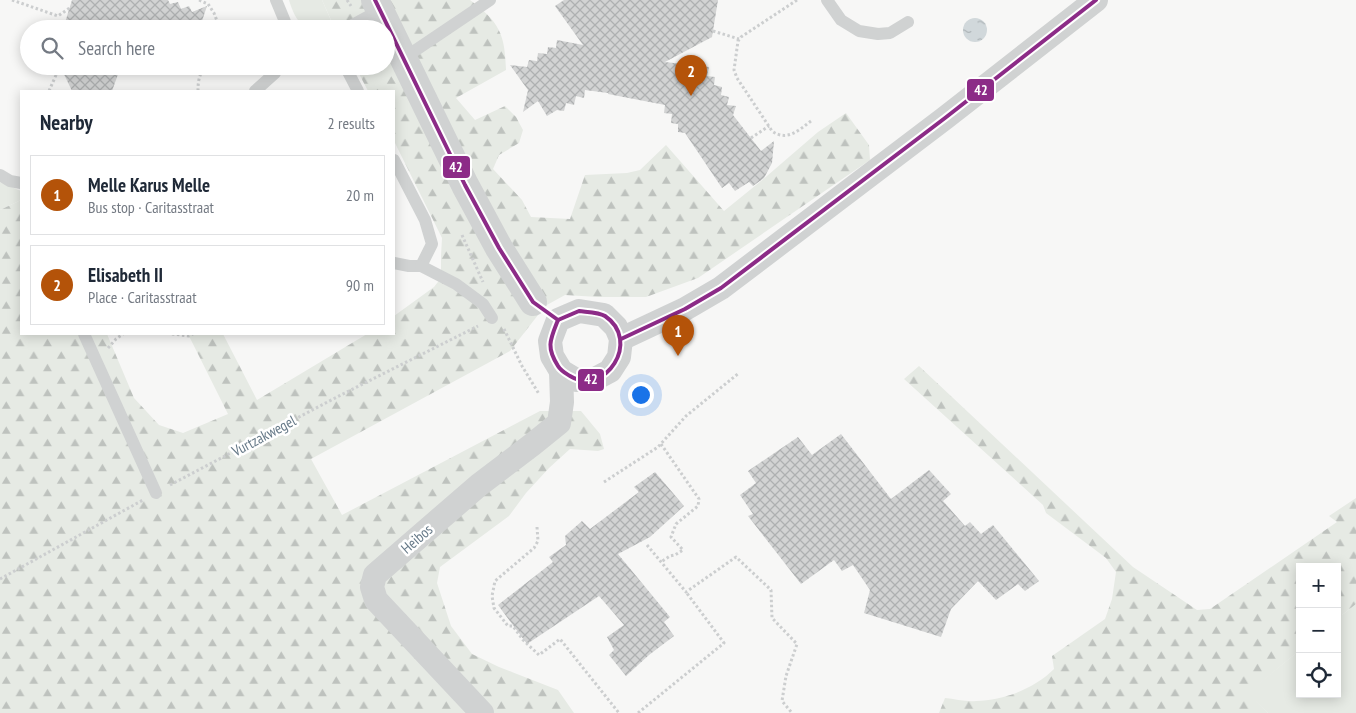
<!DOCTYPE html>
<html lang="en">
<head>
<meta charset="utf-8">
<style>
	body { margin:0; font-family:"PT Sans Narrow",sans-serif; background:#f6f6f7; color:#1f2937 }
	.controls { position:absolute; right:15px; bottom:15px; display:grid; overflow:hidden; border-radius:0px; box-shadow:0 2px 12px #0003 }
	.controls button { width:45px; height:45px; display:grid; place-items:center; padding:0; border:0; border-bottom:1px solid #e0e1e3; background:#fff; color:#1f2937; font:25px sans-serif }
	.you { position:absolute; left:640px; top:394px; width:18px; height:18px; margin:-12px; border:4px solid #fff; border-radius:50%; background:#1a73e8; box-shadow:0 0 0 8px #1a73e833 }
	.badge { display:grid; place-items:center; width:32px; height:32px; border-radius:50%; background:#b45309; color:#fff; font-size:16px; font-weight:700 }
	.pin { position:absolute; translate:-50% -41px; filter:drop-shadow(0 1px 2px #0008) }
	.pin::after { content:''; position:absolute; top:26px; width:18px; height:15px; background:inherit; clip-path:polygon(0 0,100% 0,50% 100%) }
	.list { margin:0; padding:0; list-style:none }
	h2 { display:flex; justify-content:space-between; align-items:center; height:65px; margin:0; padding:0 20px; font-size:21px }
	h2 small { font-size:16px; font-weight:400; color:#747a83 }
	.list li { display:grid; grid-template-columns:32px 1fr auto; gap:15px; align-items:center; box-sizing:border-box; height:80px; margin:0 10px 10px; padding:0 10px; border:1px solid #e0e1e3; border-radius:0px }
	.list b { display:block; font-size:19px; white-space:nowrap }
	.list p { margin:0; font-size:16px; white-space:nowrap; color:#747a83 }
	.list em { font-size:16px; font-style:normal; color:#747a83 }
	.icon { flex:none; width:28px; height:28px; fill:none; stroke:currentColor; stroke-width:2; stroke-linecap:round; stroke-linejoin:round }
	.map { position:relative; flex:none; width:1356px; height:713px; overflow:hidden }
	.search { position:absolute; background:#fff; box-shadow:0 2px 12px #0003; left:20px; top:20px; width:375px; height:55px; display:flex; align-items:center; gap:12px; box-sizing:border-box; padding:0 18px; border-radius:28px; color:#747a83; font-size:19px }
	.panel { position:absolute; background:#fff; box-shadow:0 2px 12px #0003; left:20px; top:90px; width:375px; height:245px; border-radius:0px }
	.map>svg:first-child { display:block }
	.grass { fill:#e6eae4 }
	.forest { fill:url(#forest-firs) }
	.water { fill:url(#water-ripples) }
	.building { fill:url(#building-cross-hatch) }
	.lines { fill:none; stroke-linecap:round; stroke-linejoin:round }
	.path { stroke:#cccecf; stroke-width:3; stroke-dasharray:2.5 2.5; stroke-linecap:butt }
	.service { stroke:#d0d2d2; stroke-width:12 }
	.minor { stroke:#d0d2d2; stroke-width:24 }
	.tertiary { stroke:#d0d2d2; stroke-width:28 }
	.bus-1-casing { stroke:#fff; stroke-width:8 }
	.bus-1 { stroke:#8c2b87; stroke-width:4 }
	.labels { text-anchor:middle; stroke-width:5; stroke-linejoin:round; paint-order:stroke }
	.street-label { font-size:15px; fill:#657887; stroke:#fff }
	.line-badge { stroke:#fff; stroke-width:2 }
	.badge-label { font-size:14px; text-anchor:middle; font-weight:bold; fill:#fff }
</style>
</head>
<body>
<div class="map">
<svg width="1356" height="713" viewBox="0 0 1356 713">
	<defs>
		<pattern id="forest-firs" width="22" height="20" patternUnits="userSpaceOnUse" patternTransform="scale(1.25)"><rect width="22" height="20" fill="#e6eae4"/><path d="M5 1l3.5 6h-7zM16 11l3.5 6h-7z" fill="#bec2be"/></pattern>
		<pattern id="water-ripples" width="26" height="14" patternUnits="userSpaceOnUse" patternTransform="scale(1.25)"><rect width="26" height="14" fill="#d1d8db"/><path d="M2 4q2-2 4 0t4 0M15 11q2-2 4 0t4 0" fill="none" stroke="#adb4b7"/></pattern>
		<pattern id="building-cross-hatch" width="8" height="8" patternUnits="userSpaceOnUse" patternTransform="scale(1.25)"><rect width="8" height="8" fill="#d2d3d3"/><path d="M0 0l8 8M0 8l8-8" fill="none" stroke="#aeb0b1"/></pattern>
	</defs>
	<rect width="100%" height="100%" fill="#f7f7f6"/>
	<!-- grass -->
	<g class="grass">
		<path d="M 289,0 L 322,0 L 333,25 C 326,26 316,29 309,28 C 298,26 292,10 289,0 Z"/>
		<polygon points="0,182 21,191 21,200 0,210"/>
		<polygon points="1356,604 1356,713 1268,713 1247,693 1300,650 1300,694 1337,694 1337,619"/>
	</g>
	<!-- forest -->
	<g class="forest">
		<path d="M 322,0 L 470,0 C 499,22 505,33 506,70 L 456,98 L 475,120 L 505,106 L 516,117 L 523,130 L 519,143 L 499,155 L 493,169 L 522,200 L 531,217 L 570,219 L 585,175 L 627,173 L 640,170 L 666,145 L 724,211 L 761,181 L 818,132 L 846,113 L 869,145 L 870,160 L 698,278 L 646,297 L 598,297 L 565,295 L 545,306 L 510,351 L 311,459 L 342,515 L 540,411 L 581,411 L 600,434 L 604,449 L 598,451 L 570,449 L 549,468 L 526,493 L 509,516 L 440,567 L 437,583 L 451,626 L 472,654 L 499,667 L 558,690 L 574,713 L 0,713 L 0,210 L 21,200 L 21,334 L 107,334 L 134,398 L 159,425 L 183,433 L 228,414 L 188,334 L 223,334 L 257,400 L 367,334 L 394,334 L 394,316 L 434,287 L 441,278 L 441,256 L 442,238 L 394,141 L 394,91 L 368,91 L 355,66 L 386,66 L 386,29 L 335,29 Z"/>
		<path d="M 919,366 L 1133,567 L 1197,610 L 1210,609 L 1337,522 L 1329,516 L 1356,498 L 1356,604 L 1337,619 L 1337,567 L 1300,567 L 1300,650 L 1248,693 L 1268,713 L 939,713 L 945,698 C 955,699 966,702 976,701 C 1004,700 1034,689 1054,669 L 1052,656 L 1105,619 L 1112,599 L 1116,572 L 1106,558 L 1046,513 L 1043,505 L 904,379 Z"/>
	</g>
	<!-- water -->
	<circle class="water" cx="975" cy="30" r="12"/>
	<!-- building -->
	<g class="building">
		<polygon points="72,0 168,0 170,4 178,2 181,9 189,6 192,12 207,6 200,27 201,29 63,29"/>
		<polygon points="564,0 718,0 712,37 665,62 709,67 707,76 715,77 714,85 722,87 721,95 729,97 727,105 736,106 733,115 761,151 774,141 772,163 764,178 753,186 749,182 735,191 729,183 722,188 685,133 678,132 678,124 671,123 672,114 664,113 665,105 608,94 608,93 585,90 584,98 576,96 574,105 566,103 564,111 557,110 547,116 538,101 523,112 528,90 510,65 527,67 529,60 537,61 538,53 547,54 548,47 556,48 557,40 583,45 555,6"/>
		<polygon points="70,66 121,66 112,91 72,91 62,70 70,68"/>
		<polygon points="841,434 891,499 929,470 951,494 943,501 965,526 970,522 981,534 993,525 1039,581 1025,591 1018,584 996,600 978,581 951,609 941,637 864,613 870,590 853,565 842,571 834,560 801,584 748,516 753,514 740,495 756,483 748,471 798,437 812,455"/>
		<polygon points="655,472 684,506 650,537 618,554 670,617 664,622 674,636 649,655 626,676 609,655 614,650 607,637 624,625 599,596 527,644 498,605 553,562 549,557 566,545 565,536 582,521 590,529 639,492 634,487"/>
	</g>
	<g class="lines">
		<!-- path -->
		<g class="path">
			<polyline points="12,0 58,16 71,7"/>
			<polyline points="199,0 208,4 214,13 220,29"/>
			<polyline points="347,0 351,6"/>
			<path d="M 797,0 L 741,37 L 738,41 L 734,70 L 737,78 L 772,131 C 787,142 799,130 811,121"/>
			<polyline points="713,31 739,39"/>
			<polyline points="49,91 60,66"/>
			<path d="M 198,91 C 198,81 199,74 206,66"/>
			<polyline points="751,138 769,126"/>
			<polyline points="462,235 483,282"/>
			<polyline points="504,329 522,366 539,394"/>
			<polyline points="172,334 189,336 193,334"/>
			<polyline points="108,348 116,339 123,334"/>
			<polyline points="661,444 699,499 698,506 676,524 671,537 683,550 675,555 670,556 661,562"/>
			<polyline points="604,482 658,447 686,416 739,373"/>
			<polyline points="170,485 337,397 478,326"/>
			<polyline points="537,527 538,541 534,548 495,581 492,596 494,608 508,626 513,626 523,640 539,655 560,639 619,713"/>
			<polyline points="647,545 686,592 736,557 771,590 772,618 797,644 786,676 782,701 792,713"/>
			<polyline points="0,579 143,500"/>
			<polyline points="638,713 724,643 686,592"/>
		</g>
		<!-- service -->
		<g class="service">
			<polyline points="276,0 286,24 291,29"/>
			<polyline points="827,0 841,20 859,31 878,34 890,33 908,22"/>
			<polyline points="345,29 380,10"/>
			<polyline points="404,58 490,0"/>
			<polyline points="345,66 358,91"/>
			<polyline points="255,91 275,73 277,66"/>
			<polyline points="394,160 425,220 432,244 421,266 409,266 394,263"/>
			<polyline points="0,175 10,181 21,183"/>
			<polyline points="421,266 456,284 483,304 492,318"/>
			<polyline points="84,334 156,493"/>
		</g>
		<!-- minor -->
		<g class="minor">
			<polygon points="579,311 604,315 616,327 621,339 619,357 610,371 593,380 576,380 561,371 552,356 550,341 558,320"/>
			<polyline points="621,339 685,309 721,288 945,118 1096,0"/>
			<polyline points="482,713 376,600 372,587 375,575 479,485 533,444 559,423 562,402 561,371"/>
		</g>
		<!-- tertiary -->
		<polyline class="tertiary" points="375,0 465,185 499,248 533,302"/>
		<!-- bus-1 casing -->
		<g class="bus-1-casing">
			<g id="bus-1">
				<polyline points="375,0 465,185 499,248 533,302 558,320"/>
				<path d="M 579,311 C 586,312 599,312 605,316 C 642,341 605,397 570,376 C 565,373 561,371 558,366 C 546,347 550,340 558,320 Z"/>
				<polyline points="621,339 685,309 721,288 945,118 1096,0"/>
			</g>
		</g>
		<!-- bus-1 -->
		<use href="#bus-1" class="bus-1"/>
	</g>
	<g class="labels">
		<!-- street labels -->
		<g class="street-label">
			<text transform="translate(264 436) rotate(-28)" y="5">Vurtzakwegel</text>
			<text transform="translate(417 539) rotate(-41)" y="5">Heibos</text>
		</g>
	</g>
	<g class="line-badge">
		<rect x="966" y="78" width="29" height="24" rx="5" fill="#8c2b87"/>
		<rect x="442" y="155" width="29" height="24" rx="5" fill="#8c2b87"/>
		<rect x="577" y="368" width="28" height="24" rx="5" fill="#8c2b87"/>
	</g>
	<g class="badge-label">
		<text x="981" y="95">42</text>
		<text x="456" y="172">42</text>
		<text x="591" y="384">42</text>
	</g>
</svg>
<div class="controls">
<button>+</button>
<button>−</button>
<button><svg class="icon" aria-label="locate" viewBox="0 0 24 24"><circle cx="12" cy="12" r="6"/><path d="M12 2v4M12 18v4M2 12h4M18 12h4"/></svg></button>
</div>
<div class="you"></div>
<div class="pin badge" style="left:678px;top:356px">1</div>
<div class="pin badge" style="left:691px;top:96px">2</div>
<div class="search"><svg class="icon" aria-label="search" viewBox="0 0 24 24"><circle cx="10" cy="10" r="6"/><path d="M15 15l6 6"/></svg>Search here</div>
<section class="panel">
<h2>Nearby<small>2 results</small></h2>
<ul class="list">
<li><span class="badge">1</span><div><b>Melle Karus Melle</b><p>Bus stop · Caritasstraat</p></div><em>20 m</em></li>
<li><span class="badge">2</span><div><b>Elisabeth II</b><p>Place · Caritasstraat</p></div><em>90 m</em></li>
</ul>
</section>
</div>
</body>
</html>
